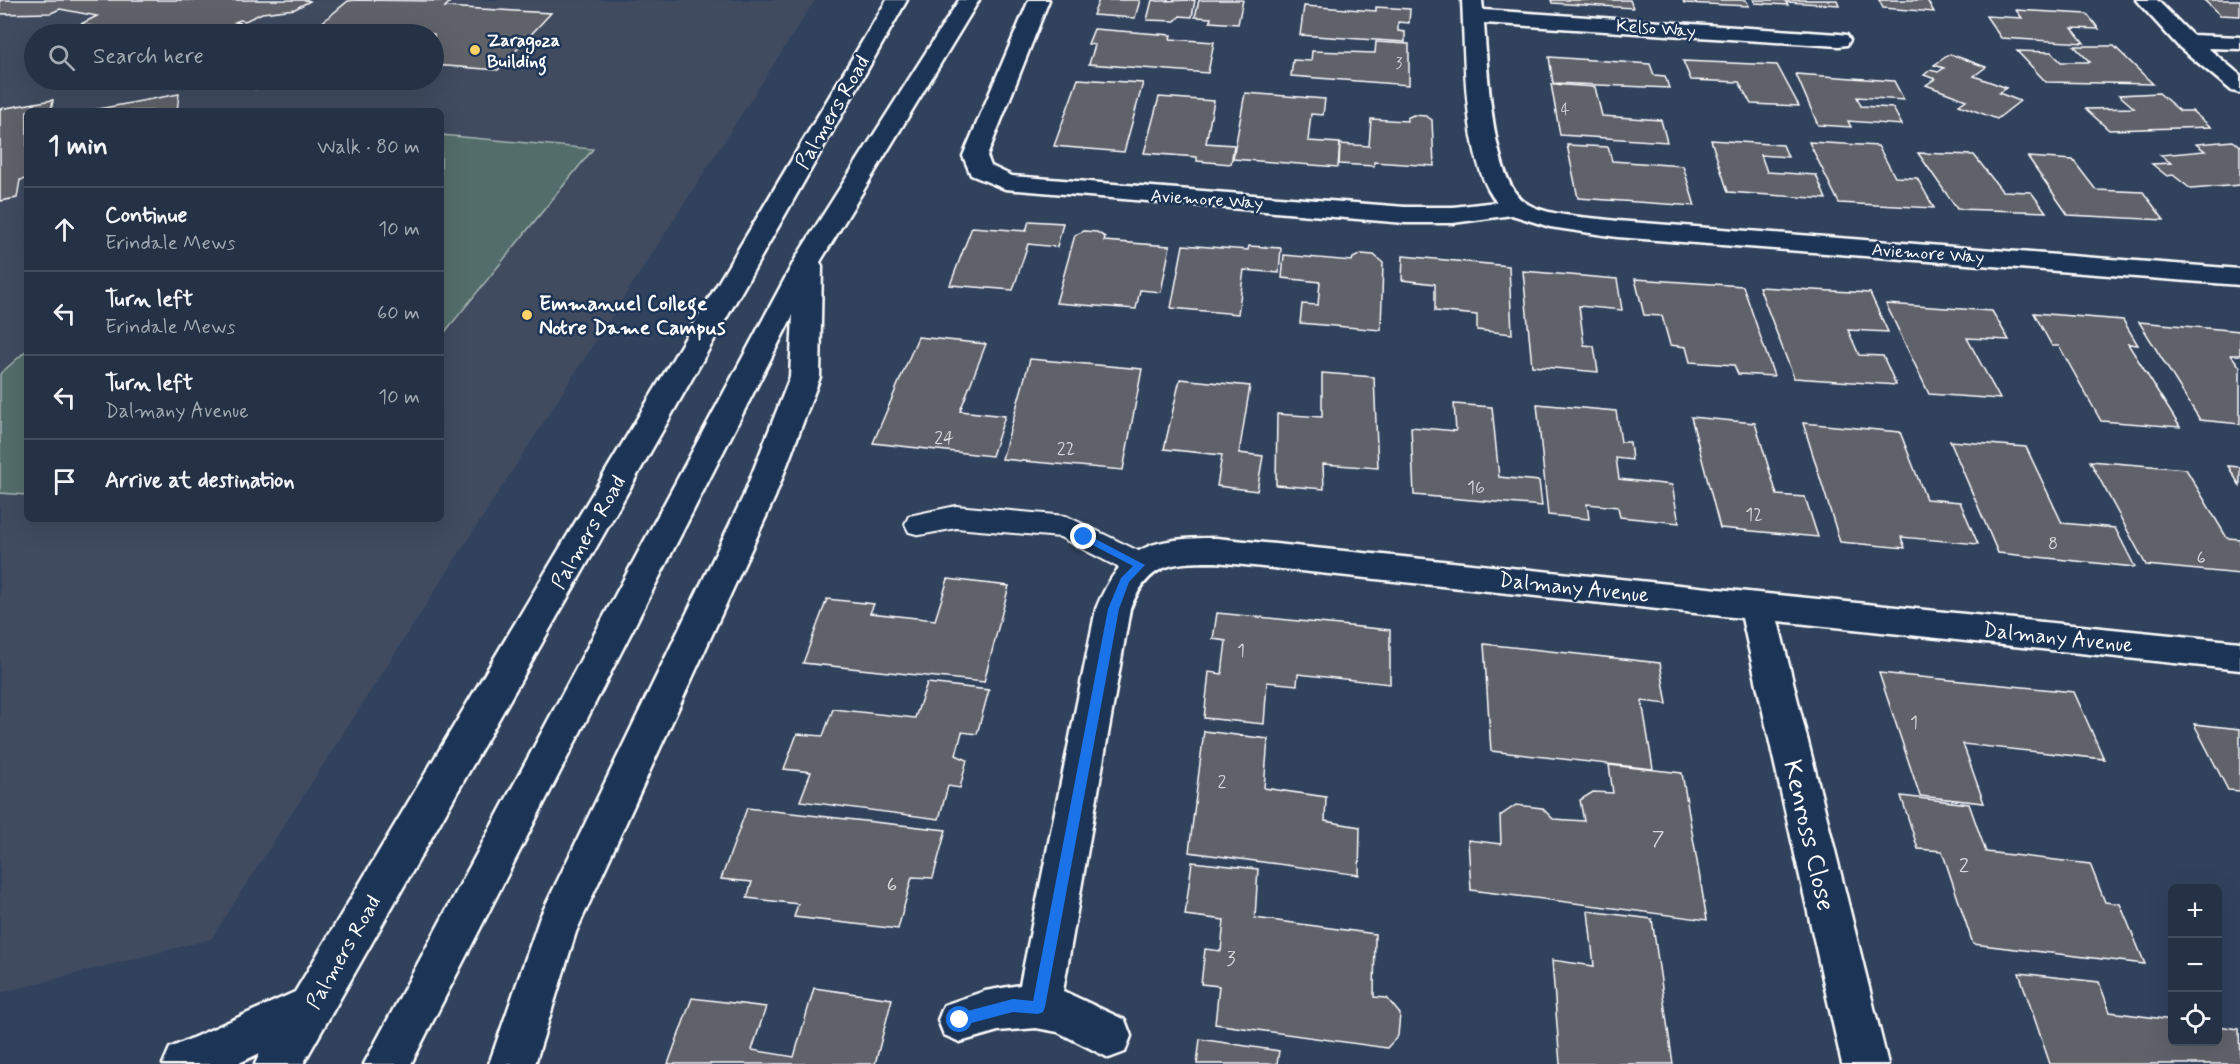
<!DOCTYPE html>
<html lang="en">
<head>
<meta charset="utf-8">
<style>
	body { margin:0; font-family:Mynerve,sans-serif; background:#2d3a4d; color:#f1f3f6 }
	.controls { position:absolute; right:18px; bottom:18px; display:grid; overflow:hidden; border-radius:9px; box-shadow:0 6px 24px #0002 }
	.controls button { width:54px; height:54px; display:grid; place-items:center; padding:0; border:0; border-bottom:2px solid #424d5f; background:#253246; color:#f1f3f6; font:30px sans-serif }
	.stop { position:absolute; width:18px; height:18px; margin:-14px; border:4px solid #1a73e8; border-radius:50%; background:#fff }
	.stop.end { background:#1a73e8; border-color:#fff; box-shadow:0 2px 6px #0008 }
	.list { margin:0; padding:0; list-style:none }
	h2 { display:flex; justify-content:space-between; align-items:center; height:78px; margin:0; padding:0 24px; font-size:26px }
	h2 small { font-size:20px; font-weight:400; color:#a3aab3 }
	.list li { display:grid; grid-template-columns:39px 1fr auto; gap:18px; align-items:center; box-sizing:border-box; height:84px; padding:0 24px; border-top:2px solid #424d5f }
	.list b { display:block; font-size:22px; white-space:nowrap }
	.list p { margin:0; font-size:20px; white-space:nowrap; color:#a3aab3 }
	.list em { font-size:20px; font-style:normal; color:#a3aab3 }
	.icon { flex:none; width:33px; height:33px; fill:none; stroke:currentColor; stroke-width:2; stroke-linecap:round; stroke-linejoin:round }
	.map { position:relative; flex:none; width:2240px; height:1064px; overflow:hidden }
	.search { position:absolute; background:#253246; box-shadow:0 6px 24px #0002; left:24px; top:24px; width:420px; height:66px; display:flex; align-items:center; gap:15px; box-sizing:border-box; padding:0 21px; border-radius:33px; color:#a3aab3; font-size:22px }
	.panel { position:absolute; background:#253246; box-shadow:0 6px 24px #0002; left:24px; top:108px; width:420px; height:414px; border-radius:9px }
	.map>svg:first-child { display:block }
	.built { fill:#3f4c61; fill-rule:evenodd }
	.green { fill:#536d6a; stroke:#a9b6b4; stroke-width:1.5 }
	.building { fill:#61626b; stroke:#fff; stroke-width:1.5 }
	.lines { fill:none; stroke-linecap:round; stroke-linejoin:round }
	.service-casing { stroke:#fff; stroke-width:4 }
	.minor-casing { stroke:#fff; stroke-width:5 }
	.secondary-casing { stroke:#fff; stroke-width:5 }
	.service { fill:#1d3557; fill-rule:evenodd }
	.minor { fill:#1d3557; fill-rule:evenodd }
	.secondary { fill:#1d3557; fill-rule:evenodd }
	.route { fill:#1a73e8 }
	.poi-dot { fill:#ffd166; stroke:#1d3557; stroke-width:2 }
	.labels { text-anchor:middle; stroke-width:5; stroke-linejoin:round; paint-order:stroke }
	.far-number-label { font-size:15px; fill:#d8d8da }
	.far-street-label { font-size:18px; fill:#fff; stroke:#1d3557 }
	.far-poi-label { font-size:18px; font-weight:bold; fill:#fff; stroke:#1d3557; text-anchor:start }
	.number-label { font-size:18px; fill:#d8d8da }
	.street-label { font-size:21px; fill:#fff; stroke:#1d3557 }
	.poi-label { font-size:21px; font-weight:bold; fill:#fff; stroke:#1d3557; text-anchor:start }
	.near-number-label { font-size:21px; fill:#d8d8da }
	.near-street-label { font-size:26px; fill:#fff; stroke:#1d3557 }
</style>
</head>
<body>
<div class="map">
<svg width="2240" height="1064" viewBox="0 0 2240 1064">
	<rect width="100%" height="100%" fill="#31425d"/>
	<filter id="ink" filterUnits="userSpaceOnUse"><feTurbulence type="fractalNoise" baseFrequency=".0167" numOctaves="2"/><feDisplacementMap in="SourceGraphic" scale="12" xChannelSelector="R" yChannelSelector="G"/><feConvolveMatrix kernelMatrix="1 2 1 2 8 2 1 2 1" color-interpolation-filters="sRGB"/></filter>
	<g filter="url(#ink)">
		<!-- built -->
		<path class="built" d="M 0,0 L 815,0 L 211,939 L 0,993 ZM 34,34 L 434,34 L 434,80 L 34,80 ZM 27,111 L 441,111 L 441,519 L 27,519 Z"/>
		<!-- green -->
		<g class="green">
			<polygon points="441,135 593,149 441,337"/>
			<polygon points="27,350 27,495 0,493 0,374"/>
		</g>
		<!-- building -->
		<g class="building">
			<polygon points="0,0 306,0 310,1 295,9 262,13 245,21 240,20 235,22 241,23 209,34 124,34 81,24 97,16 60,9 51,13 0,14"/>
			<polygon points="356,0 451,1 445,7 551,13 498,70 434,65 434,34 308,34 348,1"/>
			<polygon points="1099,0 1140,0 1135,18 1093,15"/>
			<polygon points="1152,0 1159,1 1195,0 1192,17 1180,16 1175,21 1147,20"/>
			<polygon points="1199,0 1243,0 1238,24 1210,22 1211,18 1195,17"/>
			<polygon points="1551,0 1630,0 1633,8 1552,3"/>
			<polygon points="1683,0 1746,0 1749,6 1684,3"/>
			<polygon points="1754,0 1837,0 1839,5 1786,2 1788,5 1755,3"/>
			<polygon points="1879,0 1927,0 1934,12 1883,8"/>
			<polygon points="2204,0 2240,0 2240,16 2220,15"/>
			<polygon points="1304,6 1376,11 1376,7 1410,9 1409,23 1398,22 1398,31 1405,32 1405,42 1300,35"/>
			<polygon points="2016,10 2087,14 2099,29 2072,28 2084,43 2001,38 1986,16 2022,18"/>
			<polygon points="1094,29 1171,35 1170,39 1214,42 1208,73 1089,64 1095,45 1088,44"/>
			<polygon points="1376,42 1409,44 1409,85 1291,76 1293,60 1311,61 1312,51 1375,53"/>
			<polygon points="2074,46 2114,46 2153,84 2046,82 2017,51 2051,52 2061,62 2090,62"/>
			<polygon points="1950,54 1986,67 1974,76 2007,88 1999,93 2020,101 1997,119 1959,105 1966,100 1926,85 1935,79 1924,75 1930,70 1938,72 1944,68 1934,65"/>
			<polygon points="1549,57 1650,64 1654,75 1665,76 1669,88 1553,83"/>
			<polygon points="1683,61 1777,65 1799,106 1751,104 1739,82 1691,80"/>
			<polygon points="1796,74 1894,81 1904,100 1857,97 1861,106 1893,108 1902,125 1848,121 1851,127 1818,125"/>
			<polygon points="1078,79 1143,83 1124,152 1054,146"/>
			<polygon points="251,80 295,80 255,89"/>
			<polygon points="1551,84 1595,87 1602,116 1661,120 1667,142 1560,135"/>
			<polygon points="1245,93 1325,99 1323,115 1311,114 1308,141 1340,143 1338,167 1233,159"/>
			<polygon points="2159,93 2180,111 2192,111 2211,127 2109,130 2086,109 2134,108 2119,95"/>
			<polygon points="179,94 177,111 88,111"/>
			<polygon points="1159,97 1214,101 1206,143 1234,145 1231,164 1197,161 1197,157 1144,153"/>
			<polygon points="53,100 51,111 27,111 27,179 20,180 17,198 0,201 0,109"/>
			<polygon points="1413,115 1426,116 1432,120 1434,166 1374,162 1374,166 1339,164 1340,144 1369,146 1371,119 1407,121 1407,118"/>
			<polygon points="1711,140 1783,145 1788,157 1761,155 1767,172 1816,175 1826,199 1728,192"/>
			<polygon points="2233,141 2240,146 2240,185 2191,189 2173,175 2167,176 2152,164 2171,163 2160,155 2205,151 2196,144"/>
			<polygon points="1809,142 1878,146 1895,177 1917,178 1934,208 1839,203"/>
			<polygon points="1567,145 1608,147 1612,161 1683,166 1695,206 1578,198"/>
			<polygon points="1918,153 1974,155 2002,191 2031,192 2046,212 1957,209"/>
			<polygon points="2028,157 2073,160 2096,190 2143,192 2164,220 2068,215"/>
			<polygon points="1029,221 1063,223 1057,247 1028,244 1013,290 950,285 972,227 1026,231"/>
			<polygon points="1084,231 1097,232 1105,237 1104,241 1170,246 1161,292 1140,290 1136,309 1056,303 1075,235"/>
			<polygon points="1183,245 1248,250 1249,246 1281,248 1279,273 1244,270 1238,314 1171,308"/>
			<polygon points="1361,254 1374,255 1383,263 1381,330 1300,323 1302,304 1318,305 1320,282 1282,278 1284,255 1352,261 1353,258"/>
			<polygon points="1403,256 1509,266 1512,334 1477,330 1477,315 1435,311 1435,284 1402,280"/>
			<polygon points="1523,271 1617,279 1622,310 1579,306 1584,345 1594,346 1598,372 1532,366"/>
			<polygon points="1635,279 1743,286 1774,376 1738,374 1734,365 1690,362 1686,347 1670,345 1662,316 1644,315"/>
			<polygon points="1759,287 1870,293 1888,332 1848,330 1859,355 1883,356 1896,385 1794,378"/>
			<polygon points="1886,304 1992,311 2009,340 1967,338 2000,399 1929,394"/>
			<polygon points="2034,313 2123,320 2138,345 2128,344 2180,427 2101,421 2059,346 2052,346"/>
			<polygon points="2139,322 2240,331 2240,355 2231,355 2240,367 2240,424 2200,420"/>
			<polygon points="918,337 986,344 960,411 1005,416 992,456 873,443"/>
			<polygon points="1030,359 1142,369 1123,470 1002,459"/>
			<polygon points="1322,373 1374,377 1378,468 1323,464 1324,489 1276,485 1277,414 1322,417"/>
			<polygon points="1180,379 1250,386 1239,453 1263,456 1257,491 1217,486 1222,455 1164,449"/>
			<polygon points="1454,404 1492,407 1499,477 1539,481 1542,506 1414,495 1411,427 1456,431"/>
			<polygon points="1537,404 1616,411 1621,442 1630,442 1632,460 1616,458 1619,479 1672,485 1679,523 1620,517 1618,507 1587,504 1589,519 1548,515"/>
			<polygon points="1691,417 1755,423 1777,495 1805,497 1818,537 1720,528"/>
			<polygon points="1803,423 1900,432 1926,499 1960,502 1978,544 1901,537 1905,548 1840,542"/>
			<polygon points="1950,441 2026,447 2062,523 2115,528 2135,567 1998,553"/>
			<polygon points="2090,461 2186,469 2227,538 2240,539 2240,574 2146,565"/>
			<polygon points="2228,466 2240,467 2240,486"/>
			<polygon points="948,579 1009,586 984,682 803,663 827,599 874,604 870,613 935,620"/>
			<polygon points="1217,613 1390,630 1390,684 1298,674 1297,685 1267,682 1264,724 1204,718 1209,672 1222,674 1226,641 1213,639"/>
			<polygon points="1484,644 1660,663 1667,704 1642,701 1653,769 1491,751"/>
			<polygon points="1879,673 2074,692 2104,759 1963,744 1984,803 1920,796"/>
			<polygon points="927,683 989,690 977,734 962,732 956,755 967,760 960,788 948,786 939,819 800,801 811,772 784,769 797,734 823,736 833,709 915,718"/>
			<polygon points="2194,724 2240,729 2240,791 2228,790"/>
			<polygon points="1204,731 1268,739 1264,788 1326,797 1325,821 1360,827 1359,875 1189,852"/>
			<polygon points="1609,765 1682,773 1707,920 1471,890 1468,840 1501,844 1500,816 1516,805 1542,808 1553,819 1584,821 1580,800 1593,792 1613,793"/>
			<polygon points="1901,796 1969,804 1986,852 2090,864 2105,902 2120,904 2145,964 1973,944 1942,851 1918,849"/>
			<polygon points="747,808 946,830 933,878 912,877 898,929 794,917 798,904 747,898 752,882 721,879"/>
			<polygon points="1192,862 1258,869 1255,918 1375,934 1374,997 1387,998 1400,1014 1398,1036 1387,1048 1215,1024 1219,986 1201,984 1205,949 1221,951 1224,920 1185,915"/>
			<polygon points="1588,911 1652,919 1673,1064 1560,1064 1552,960 1594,966"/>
			<polygon points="2019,973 2099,982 2110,1012 2172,1020 2172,1042 2218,1042 2218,1026 2239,1029 2240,1064 2050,1064"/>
			<polygon points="814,988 892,999 875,1064 668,1064 692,998 766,1007 752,1050 794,1057"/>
			<polygon points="1200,1039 1279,1051 1277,1064 1197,1064"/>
		</g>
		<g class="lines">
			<!-- service casing -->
			<g class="service-casing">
				<polygon id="service" points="956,506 1066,516 1151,557 1155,565 1151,573 1140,576 1129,573 1060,537 956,528 920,535 909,532 905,524 909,516"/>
			</g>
			<!-- minor casing -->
			<g class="minor-casing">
				<g id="minor">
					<path d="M 1029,0 L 1049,0 L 987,156 L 991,166 L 1012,176 L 1405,207 L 1453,207 L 1497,202 C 1463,163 1465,51 1462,0 L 1482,0 L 1483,10 L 1839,34 L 1847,35 L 1850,40 L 1847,45 L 1839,46 L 1484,23 C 1487,62 1491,176 1523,201 C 1544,217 1591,217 1617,221 L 2240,269 L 2240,285 L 1617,237 L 1550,227 L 1512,215 L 1453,223 L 1405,223 L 1005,189 L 971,175 L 963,156 Z"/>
					<polygon points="2136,0 2157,0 2192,35 2240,37 2240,49 2208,48 2240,75 2240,93 2232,91 2178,46"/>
					<path d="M 1216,538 L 2240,642 L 2240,670 L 1778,621 L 1888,1064 L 1842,1064 L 1742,618 L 1216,562 C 1171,562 1149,563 1130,609 L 1063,991 L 1125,1020 L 1131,1036 L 1125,1052 L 1109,1058 L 1058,1032 L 1036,1028 L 998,1031 L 960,1042 L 944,1035 L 938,1020 L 944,1005 L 985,991 L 1020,985 L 1096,609 C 1122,546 1150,538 1216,538 Z"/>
				</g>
			</g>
			<!-- secondary casing -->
			<g class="secondary-casing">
				<g id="secondary">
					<polygon points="887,0 907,0 303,1064 255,1064 260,1053 237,1064 163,1064 170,1048 295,992"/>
					<polygon points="959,0 979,0 820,262 822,266 820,377 775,497 576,932 535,1064 489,1064 540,917 743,497 790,377 793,315 411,1064 364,1064 797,256"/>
				</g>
			</g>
			<!-- service -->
			<use href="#service" class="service"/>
			<!-- minor -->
			<use href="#minor" class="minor"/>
			<!-- secondary -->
			<use href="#secondary" class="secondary"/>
		</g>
	</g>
	<!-- route -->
	<polygon class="route" points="1084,533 1145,565 1129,582 1119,609 1045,1007 1043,1012 1038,1014 1013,1012 960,1026 955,1024 953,1020 955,1015 960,1013 1013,999 1033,1001 1108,609 1121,578 1133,566 1081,539 1079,537"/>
	<!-- markers -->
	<g class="poi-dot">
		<circle cx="475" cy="50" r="6"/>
		<circle cx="527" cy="315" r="6"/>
	</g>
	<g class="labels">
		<!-- far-number labels -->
		<g class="far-number-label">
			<text x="1399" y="68">3</text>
			<text x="1565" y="114">4</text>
		</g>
		<!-- far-street labels -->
		<g class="far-street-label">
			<text transform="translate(1656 28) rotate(4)" y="6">Kelso Way</text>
			<text transform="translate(1207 199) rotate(4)" y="6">Aviemore Way</text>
			<text transform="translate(1928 253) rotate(4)" y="6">Aviemore Way</text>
		</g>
		<!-- far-poi labels -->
		<g class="far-poi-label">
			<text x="487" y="46">Zaragoza<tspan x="487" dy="21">Building</tspan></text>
		</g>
		<!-- number labels -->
		<g class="number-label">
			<text x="944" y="443">24</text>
			<text x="1066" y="454">22</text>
			<text x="1476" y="493">16</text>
			<text x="1754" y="520">12</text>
			<text x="2053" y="549">8</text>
			<text x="2201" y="563">6</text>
			<text x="1241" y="656">1</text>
			<text x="1914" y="728">1</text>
			<text x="1222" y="787">2</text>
		</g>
		<!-- street labels -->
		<g class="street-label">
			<text transform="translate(832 112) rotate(-60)" y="7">Palmers Road</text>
			<text transform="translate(588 532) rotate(-60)" y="7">Palmers Road</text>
			<text transform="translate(1574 587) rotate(6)" y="7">Dalmany Avenue</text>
			<text transform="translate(2058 637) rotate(6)" y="7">Dalmany Avenue</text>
			<text transform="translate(343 952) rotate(-60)" y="7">Palmers Road</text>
		</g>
		<!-- poi labels -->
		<g class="poi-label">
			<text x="539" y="310">Emmanuel College<tspan x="539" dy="24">Notre Dame Campus</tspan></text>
		</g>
		<!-- near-number labels -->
		<g class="near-number-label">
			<text x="1658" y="845">7</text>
			<text x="1964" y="872">2</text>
			<text x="892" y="891">6</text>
			<text x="1231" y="965">3</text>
		</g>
		<!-- near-street labels -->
		<g class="near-street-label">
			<text transform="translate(1810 835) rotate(77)" y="9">Kenross Close</text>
		</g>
	</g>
</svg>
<div class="controls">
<button>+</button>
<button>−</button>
<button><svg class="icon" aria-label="locate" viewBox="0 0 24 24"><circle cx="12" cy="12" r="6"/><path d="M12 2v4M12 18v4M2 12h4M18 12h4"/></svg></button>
</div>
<div class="stop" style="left:960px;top:1020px"></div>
<div class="stop end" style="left:1084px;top:537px"></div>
<div class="search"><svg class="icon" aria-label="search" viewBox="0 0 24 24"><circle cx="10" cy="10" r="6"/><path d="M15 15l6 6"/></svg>Search here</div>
<section class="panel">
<h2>1 min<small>Walk · 80 m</small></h2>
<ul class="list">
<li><svg class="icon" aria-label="ahead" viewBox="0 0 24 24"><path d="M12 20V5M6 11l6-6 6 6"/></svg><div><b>Continue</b><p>Erindale Mews</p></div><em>10 m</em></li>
<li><svg class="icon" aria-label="left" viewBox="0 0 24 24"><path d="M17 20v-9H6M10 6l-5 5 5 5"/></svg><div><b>Turn left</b><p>Erindale Mews</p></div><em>60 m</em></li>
<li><svg class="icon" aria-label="left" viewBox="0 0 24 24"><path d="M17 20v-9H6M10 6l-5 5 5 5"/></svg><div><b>Turn left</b><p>Dalmany Avenue</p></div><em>10 m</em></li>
<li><svg class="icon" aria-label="arrive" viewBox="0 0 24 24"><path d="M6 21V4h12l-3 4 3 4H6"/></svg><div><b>Arrive at destination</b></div></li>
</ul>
</section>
</div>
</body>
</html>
